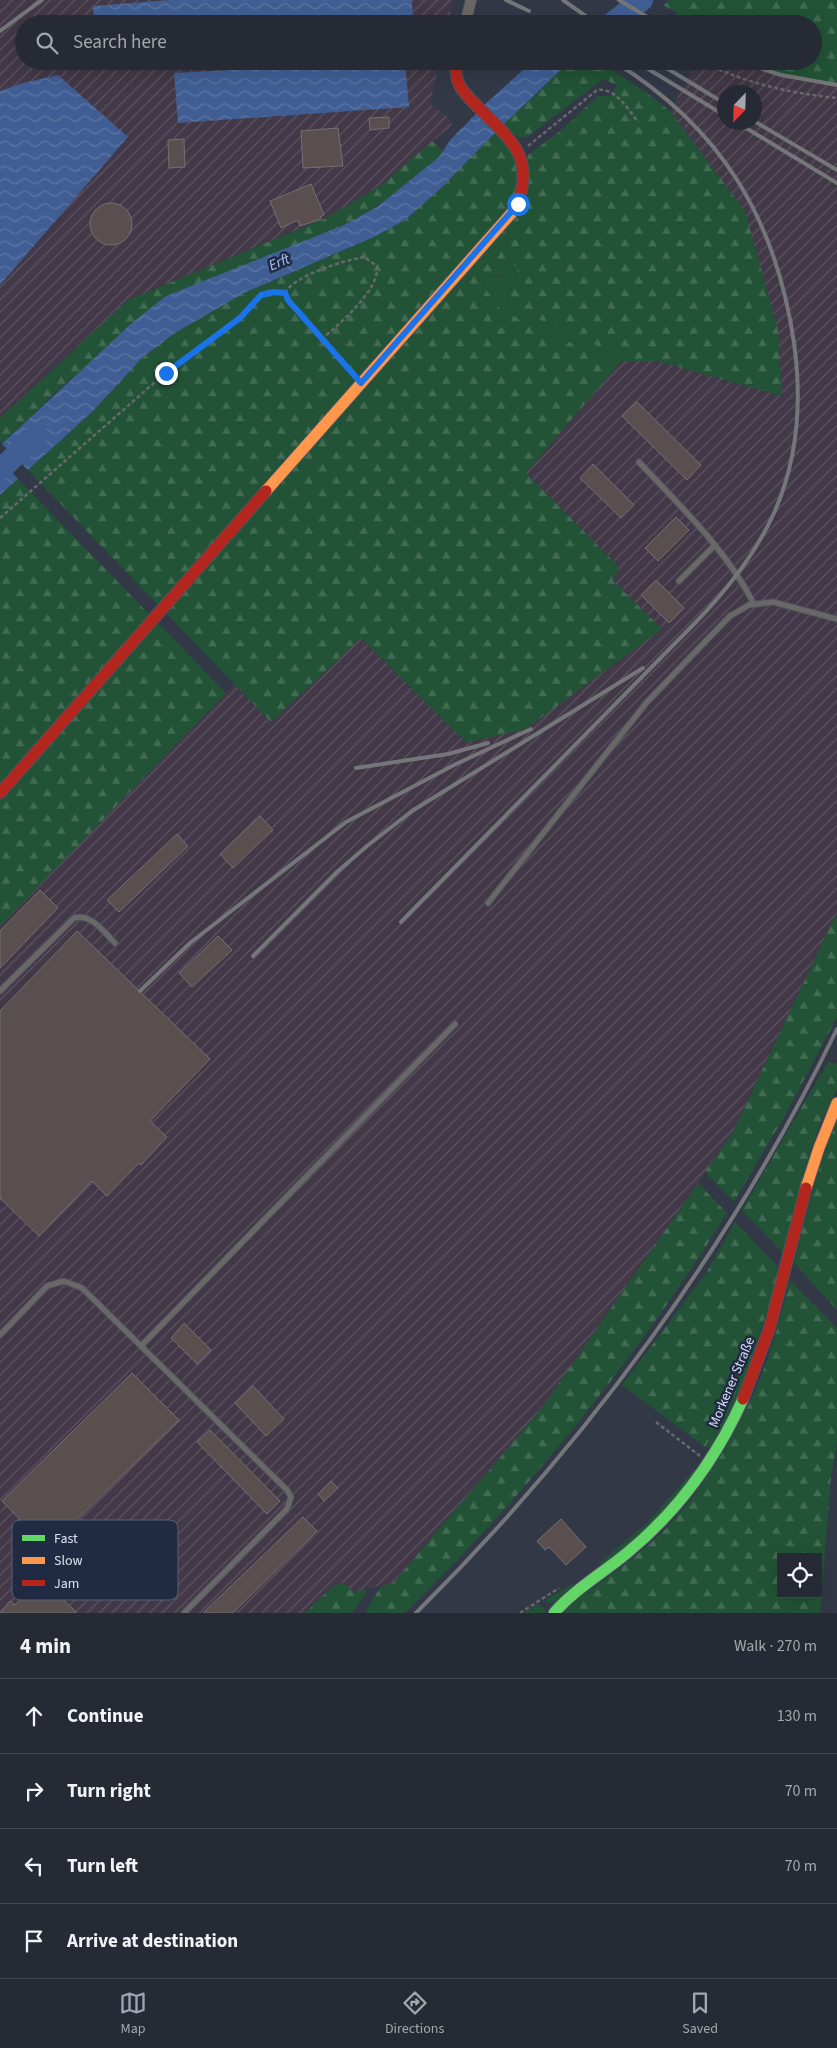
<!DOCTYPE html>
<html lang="en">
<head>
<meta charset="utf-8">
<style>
	body { margin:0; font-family:"Source Sans 3",sans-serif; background:#323640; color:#f1f3f6 }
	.controls { position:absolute; right:15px; bottom:15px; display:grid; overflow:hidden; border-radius:0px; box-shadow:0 5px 20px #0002 }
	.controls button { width:45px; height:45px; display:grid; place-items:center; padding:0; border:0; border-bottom:1px solid #42464f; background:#262a34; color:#f1f3f6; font:25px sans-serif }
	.compass { position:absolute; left:717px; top:85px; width:45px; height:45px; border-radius:50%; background:#262a34; box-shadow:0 5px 20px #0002; rotate:203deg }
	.stop { position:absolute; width:15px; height:15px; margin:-11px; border:4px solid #1a73e8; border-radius:50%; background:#fff }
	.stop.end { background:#1a73e8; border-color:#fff; box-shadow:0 1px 5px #0008 }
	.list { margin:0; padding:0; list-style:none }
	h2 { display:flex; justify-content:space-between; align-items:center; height:65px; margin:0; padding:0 20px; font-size:21px }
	h2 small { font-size:16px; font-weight:400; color:#a4a7ac }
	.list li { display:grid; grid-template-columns:32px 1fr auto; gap:15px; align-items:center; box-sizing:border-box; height:75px; padding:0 20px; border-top:1px solid #42464f }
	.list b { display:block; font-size:19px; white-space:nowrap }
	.list em { font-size:16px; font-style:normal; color:#a4a7ac }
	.icon { flex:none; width:28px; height:28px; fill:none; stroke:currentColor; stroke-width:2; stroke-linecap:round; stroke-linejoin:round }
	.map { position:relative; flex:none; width:837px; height:1613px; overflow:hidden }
	.search { position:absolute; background:#262a34; box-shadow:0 5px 20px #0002; left:15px; right:15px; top:15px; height:55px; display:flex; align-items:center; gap:12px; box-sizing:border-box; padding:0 18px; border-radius:28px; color:#a4a7ac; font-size:19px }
	.sheet { height:365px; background:#262a34 }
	nav { display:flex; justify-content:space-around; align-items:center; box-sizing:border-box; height:70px; border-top:1px solid #42464f; background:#262a34; font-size:14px; color:#a4a7ac }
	nav a { display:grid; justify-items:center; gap:2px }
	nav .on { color:#9fa5b4 }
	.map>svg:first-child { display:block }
	.industrial { fill:url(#industrial-furrows); fill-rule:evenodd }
	.grass { fill:#225336 }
	.forest { fill:url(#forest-firs); fill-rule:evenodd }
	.water { fill:url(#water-waves) }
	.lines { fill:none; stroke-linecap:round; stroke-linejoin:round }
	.river { stroke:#415e94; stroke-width:22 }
	.building { fill:#594f4f; stroke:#747073 }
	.lane-casing { stroke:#4e5460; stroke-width:7 }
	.street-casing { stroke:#4e5460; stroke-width:12 }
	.fast-casing { stroke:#4e5460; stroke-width:13 }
	.slow-casing { stroke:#4e5460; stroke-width:13 }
	.jam-casing { stroke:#4e5460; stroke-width:13 }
	.path { stroke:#67686b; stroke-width:2.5; stroke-dasharray:4 2.5; stroke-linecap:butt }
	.lane { stroke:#696867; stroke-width:5 }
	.street { stroke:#696867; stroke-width:10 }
	.fast { stroke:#63d668; stroke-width:11 }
	.slow { stroke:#ff974d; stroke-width:11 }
	.jam { stroke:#b3261e; stroke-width:11 }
	.rail { stroke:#74767a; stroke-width:4 }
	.route { stroke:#1a73e8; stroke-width:6 }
	.labels { text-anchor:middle; stroke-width:5; stroke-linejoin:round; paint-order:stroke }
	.street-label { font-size:14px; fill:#d9e0f0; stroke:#212a43 }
	.water-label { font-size:15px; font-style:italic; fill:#a5c2f4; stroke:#212a43 }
	.key { fill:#212a43; stroke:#586177; stroke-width:1 }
	.key-label { font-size:14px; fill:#d9e0f0 }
</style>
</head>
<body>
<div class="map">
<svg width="837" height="1613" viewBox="0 0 837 1613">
	<defs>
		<pattern id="industrial-furrows" width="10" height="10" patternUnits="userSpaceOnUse" patternTransform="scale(1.25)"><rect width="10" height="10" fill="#423847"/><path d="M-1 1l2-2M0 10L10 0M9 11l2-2" fill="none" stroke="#5d5462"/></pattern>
		<pattern id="forest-firs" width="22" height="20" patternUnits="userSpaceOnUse" patternTransform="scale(1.25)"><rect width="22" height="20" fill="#225336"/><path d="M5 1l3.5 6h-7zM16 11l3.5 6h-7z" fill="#426b53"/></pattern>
		<pattern id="water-waves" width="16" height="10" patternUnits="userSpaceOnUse" patternTransform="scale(1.25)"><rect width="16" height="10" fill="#415e94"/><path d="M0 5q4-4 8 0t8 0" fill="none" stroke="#5c75a3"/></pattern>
	</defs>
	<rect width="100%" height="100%" fill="#323846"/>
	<!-- industrial -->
	<g class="industrial">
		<polygon points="0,0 453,0 448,24 24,24 24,61 440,61 430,104 452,120 451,126 383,184 326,218 128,300 0,418"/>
		<path d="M 698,61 L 738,61 L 781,75 L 837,85 L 837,912 L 732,1134 L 541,1409 L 393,1583 L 354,1592 L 343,1583 L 334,1585 L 305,1613 L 0,1613 L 0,926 L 234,684 L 271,722 L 361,638 L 466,742 L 662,629 L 613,581 L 619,567 L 526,473 L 620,361 L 657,361 L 782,396 L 745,211 L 670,111 ZM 724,92 L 754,92 L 754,122 L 724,122 Z"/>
	</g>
	<!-- grass -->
	<g class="grass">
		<path d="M 510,264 L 518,267 C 517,281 506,291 508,305 L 630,361 L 621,361 L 618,365 L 501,310 L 482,284 L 487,276 L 499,277 Z"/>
		<path d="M 769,1305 L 746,1379 L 711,1447 L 705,1447 C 732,1402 753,1355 769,1305 Z"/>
		<path d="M 697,1470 C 671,1506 638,1538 602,1565 L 599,1563 L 645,1525 L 693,1471 Z"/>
		<polygon points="573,1583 572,1586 552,1604 544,1601"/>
		<polygon points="538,1604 546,1610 544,1613 524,1613"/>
	</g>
	<!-- forest -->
	<g class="forest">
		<polygon points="671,0 837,0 837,85 781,75 738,61 813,61 813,24 677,24 672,19 678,13 663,5"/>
		<path d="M 570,61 L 598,61 L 646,92 L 670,111 L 745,211 L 778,330 L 782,396 L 657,361 L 630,361 L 508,305 C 506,291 517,281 518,267 L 510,264 C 501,279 502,275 487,276 L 482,284 L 501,310 L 618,365 L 526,473 L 619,567 L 613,581 L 662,629 L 524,730 L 466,742 L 361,638 L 271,722 L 166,613 L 516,213 L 528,155 L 564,128 L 593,100 L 599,96 L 611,96 L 617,85 L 603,79 L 527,137 L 519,138 L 503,125 Z"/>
		<path d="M 496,132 C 518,154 522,177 511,205 L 158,605 L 28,470 L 92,412 L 143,357 L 175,333 L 244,293 L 376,236 L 405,220 L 439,190 Z"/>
		<polygon points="432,141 443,151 439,157 377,207 344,225 271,255 71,378 2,444 0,441 0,418 128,300 326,218 383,184"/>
		<polygon points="18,479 150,615 0,787 0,495"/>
		<polygon points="157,622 226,693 0,926 0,799"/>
		<polygon points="837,912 837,1017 788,1110 734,1202 705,1172 732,1134"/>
		<polygon points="828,1062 837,1064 837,1089 822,1119 810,1152 783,1253 742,1210"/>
		<path d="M 837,1120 L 837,1310 L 794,1263 C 806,1214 818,1166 837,1120 Z"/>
		<path d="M 698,1183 L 727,1213 C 638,1357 526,1495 405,1613 L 365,1613 L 381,1586 L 393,1583 L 541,1409 Z"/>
		<polygon points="735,1222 779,1268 769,1305 745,1375 705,1447 622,1385 706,1273"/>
		<path d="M 790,1280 L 837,1328 L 837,1443 L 831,1477 L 820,1613 L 564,1613 C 577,1597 595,1588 611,1575 C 626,1564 641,1551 655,1539 C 705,1493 752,1410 772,1346 C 779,1324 784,1302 790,1280 ZM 781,1557 L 818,1557 L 818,1594 L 781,1594 Z"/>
		<polygon points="343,1583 354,1592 368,1589 352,1613 305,1613 334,1585"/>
	</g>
	<!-- water -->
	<g class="water">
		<polygon points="171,0 412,0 413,24 94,24 93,6"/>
		<polygon points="405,61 409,107 178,123 174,73"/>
		<polygon points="533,61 570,61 503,125 484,105"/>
		<polygon points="58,75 128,137 0,285 0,91 23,83"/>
		<polygon points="477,113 496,132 439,190 405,220 376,236 244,293 175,333 143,357 92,412 28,470 2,444 133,322 166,296 344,225 377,207 439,157 451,139"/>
		<polygon points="0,459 18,479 0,495"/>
	</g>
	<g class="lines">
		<!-- river -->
		<g class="river">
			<polyline points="611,24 642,0"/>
			<polyline points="0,470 37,435"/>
		</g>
	</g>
	<!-- building -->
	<g class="building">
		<polygon points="389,117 389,128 370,130 369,118"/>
		<polygon points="338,128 343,166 303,168 301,131"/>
		<polygon points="184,139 185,167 169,168 168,140"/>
		<polygon points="311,184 324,215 320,217 321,219 300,226 298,220 281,228 270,201"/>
		<circle cx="111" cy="224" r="21"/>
		<polygon points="637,402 701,465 687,480 622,416"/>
		<polygon points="593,464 634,505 621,518 580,478"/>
		<polygon points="676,517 689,530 658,561 645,548"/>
		<polygon points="656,580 684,608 669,623 641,595"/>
		<polygon points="260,816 273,830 233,868 220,854"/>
		<polygon points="177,834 188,846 119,912 107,900"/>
		<polygon points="40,890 58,908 0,968 0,931"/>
		<polygon points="77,931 210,1059 150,1121 167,1137 141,1165 139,1163 107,1196 92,1181 39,1236 0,1198 0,1011"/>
		<polygon points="218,936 232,950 192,987 179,973"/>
		<polygon points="184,1323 211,1350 197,1364 171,1338"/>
		<polygon points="132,1373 179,1420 48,1548 2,1501"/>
		<polygon points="253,1386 284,1419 266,1436 235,1403"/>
		<polygon points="210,1430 280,1501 267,1514 197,1442"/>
		<polygon points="331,1481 338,1488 324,1501 318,1494"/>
		<polygon points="303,1517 317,1531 233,1613 203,1613"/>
		<polygon points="561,1519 586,1547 566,1565 549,1547 545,1550 537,1541"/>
		<polygon points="41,1578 77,1613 0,1613 10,1601 15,1605"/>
	</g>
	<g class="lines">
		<!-- lane casing -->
		<g class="lane-casing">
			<g id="lane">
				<path d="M 639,462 C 680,506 726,549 754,604"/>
				<polyline points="679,581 715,545"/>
				<polyline points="488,903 647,702 730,616 749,605 773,602 837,619"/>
				<path d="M 0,991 L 74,918 C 91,913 104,932 115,943"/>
				<polyline points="0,1335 47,1286 64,1281 82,1288 141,1346 455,1024"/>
				<polyline points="141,1346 287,1490 291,1497 287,1509 184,1613"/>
			</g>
		</g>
		<!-- street casing -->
		<g class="street-casing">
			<polyline id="street" points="465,24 471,0"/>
		</g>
		<!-- fast casing -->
		<g class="fast-casing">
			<path id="fast" d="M 554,1613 C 575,1589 603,1573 627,1553 C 678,1511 716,1459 743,1399"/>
		</g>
		<!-- slow casing -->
		<g class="slow-casing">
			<g id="slow">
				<polyline points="266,491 516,208"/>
				<polyline points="806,1188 819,1148 837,1103"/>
			</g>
		</g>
		<!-- jam casing -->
		<g class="jam-casing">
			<g id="jam">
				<path d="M 456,61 C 456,69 455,77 459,84 C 463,93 472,101 479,108 C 512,141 536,158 516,208"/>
				<polyline points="0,793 266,491"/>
				<polyline points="743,1399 769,1330 806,1188"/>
			</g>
		</g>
		<!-- path -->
		<g class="path">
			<path d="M 701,61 C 744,83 789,93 837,98"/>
			<path d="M 528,146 L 597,90 C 615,87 628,109 638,122"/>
			<path d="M 285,293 C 293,276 345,260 364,257 L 377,266 C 380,290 339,324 322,339"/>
			<polyline points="0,518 154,383 240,318 258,297 269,292 285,293 288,300 354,375"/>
			<polyline points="656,1422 700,1456"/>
			<polyline points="520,1613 559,1588"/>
		</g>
		<!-- lane -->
		<use href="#lane" class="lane"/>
		<!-- street -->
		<use href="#street" class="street"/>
		<!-- fast -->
		<use href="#fast" class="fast"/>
		<!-- slow -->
		<use href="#slow" class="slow"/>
		<!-- jam -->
		<use href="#jam" class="jam"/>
		<!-- rail -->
		<g class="rail">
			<polyline points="506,0 529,11"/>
			<polyline points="563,0 597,24"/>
			<polyline points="619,0 659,24"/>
			<polyline points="570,21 574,24"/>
			<polyline points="550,23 551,24"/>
			<polyline points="0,31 42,0"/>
			<polyline points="635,61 724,115"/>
			<polyline points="655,61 724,103"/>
			<polyline points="738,61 781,75 837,85"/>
			<polyline points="754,121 837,170"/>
			<polyline points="736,122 837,183"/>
			<polyline points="356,768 448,754 488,743"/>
			<path d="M 401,922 L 695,623 C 727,590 755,555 774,513 C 798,459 802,400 794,343 C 776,219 721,127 613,61"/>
			<polyline points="253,956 337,872 367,846 412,811 643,668"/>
			<polyline points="140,991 190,943 346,822 454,765 531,729"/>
			<path d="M 416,1613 C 586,1444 732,1245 837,1029"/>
		</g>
	</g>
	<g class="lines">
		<!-- route -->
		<polyline class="route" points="166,373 240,318 261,295 274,292 285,293 288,300 361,383 518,204"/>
	</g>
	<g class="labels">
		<!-- street labels -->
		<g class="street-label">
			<text transform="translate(731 1382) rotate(-67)" y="5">Morkener Straße</text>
		</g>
		<!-- water labels -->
		<g class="water-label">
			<text transform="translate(279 262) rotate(-23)" y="5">Erft</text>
		</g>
	</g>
	<!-- legend -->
	<rect x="12" y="1520" width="166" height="80" rx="8" class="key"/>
	<rect x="22" y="1535" width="23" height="6" fill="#63d668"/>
	<rect x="22" y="1557" width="23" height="7" fill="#ff974d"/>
	<rect x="22" y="1580" width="23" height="6" fill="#b3261e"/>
	<g class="key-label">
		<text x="54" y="1543">Fast</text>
		<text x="54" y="1565">Slow</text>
		<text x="54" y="1588">Jam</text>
	</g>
</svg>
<div class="controls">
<button><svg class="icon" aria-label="locate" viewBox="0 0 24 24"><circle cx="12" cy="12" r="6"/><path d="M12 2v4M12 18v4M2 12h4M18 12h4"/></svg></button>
</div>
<svg class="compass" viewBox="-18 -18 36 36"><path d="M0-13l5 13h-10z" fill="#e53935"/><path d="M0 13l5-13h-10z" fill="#a4a7ac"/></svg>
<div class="stop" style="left:518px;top:204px"></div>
<div class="stop end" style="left:166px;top:373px"></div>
<div class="search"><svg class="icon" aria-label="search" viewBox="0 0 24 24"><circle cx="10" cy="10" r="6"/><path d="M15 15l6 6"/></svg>Search here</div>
</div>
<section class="sheet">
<h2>4 min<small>Walk · 270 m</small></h2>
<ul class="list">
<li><svg class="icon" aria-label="ahead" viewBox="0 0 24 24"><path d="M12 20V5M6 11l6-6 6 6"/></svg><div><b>Continue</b></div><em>130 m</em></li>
<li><svg class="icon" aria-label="right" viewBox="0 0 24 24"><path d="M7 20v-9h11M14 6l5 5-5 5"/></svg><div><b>Turn right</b></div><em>70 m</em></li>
<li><svg class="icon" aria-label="left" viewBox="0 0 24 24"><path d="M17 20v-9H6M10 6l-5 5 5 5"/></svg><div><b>Turn left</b></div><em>70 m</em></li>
<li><svg class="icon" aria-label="arrive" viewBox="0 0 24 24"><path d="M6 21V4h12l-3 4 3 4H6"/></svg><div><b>Arrive at destination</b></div></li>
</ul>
</section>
<nav>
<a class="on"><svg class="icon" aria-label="map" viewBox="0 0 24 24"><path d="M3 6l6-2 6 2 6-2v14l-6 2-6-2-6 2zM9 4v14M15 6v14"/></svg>Map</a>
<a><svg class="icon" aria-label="directions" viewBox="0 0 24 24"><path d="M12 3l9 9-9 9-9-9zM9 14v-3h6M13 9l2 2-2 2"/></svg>Directions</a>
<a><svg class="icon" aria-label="saved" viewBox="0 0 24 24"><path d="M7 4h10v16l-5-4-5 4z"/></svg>Saved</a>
</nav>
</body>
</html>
